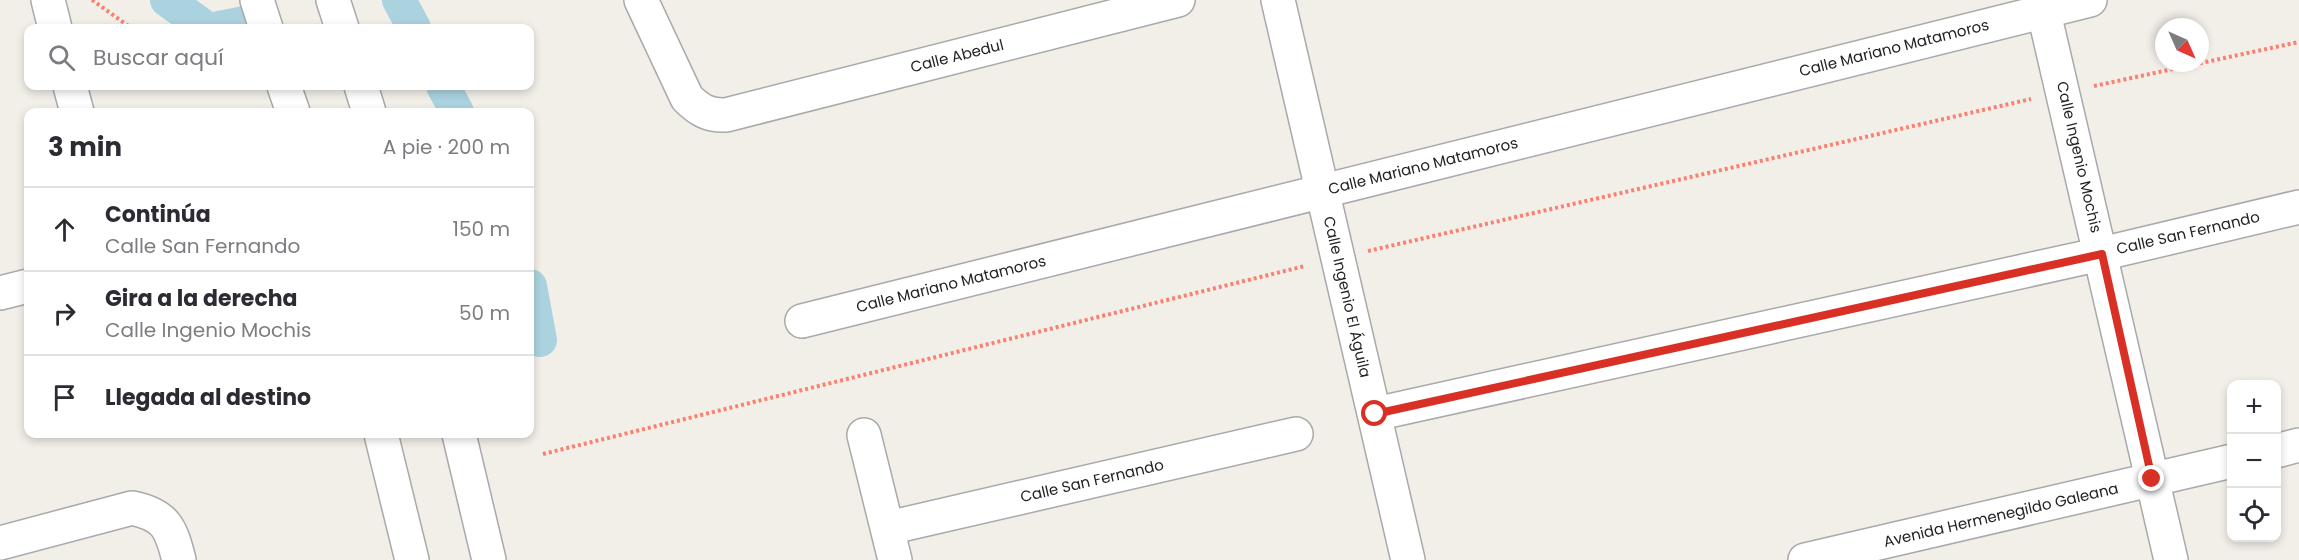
<!DOCTYPE html>
<html lang="es">
<head>
<meta charset="utf-8">
<style>
	body { margin:0; font-family:Poppins,sans-serif; background:#f7f7f7; color:#2b2b33 }
	.controls { position:absolute; right:18px; bottom:18px; display:grid; overflow:hidden; border-radius:12px; box-shadow:0 3px 9px #0003 }
	.controls button { width:54px; height:54px; display:grid; place-items:center; padding:0; border:0; border-bottom:2px solid #e1e1e2; background:#fff; color:#2b2b33; font:30px sans-serif }
	.compass { position:absolute; left:2155px; top:18px; width:54px; height:54px; border-radius:50%; background:#fff; box-shadow:0 3px 9px #0003; rotate:135deg }
	.stop { position:absolute; width:18px; height:18px; margin:-14px; border:4px solid #d93025; border-radius:50%; background:#fff }
	.stop.end { background:#d93025; border-color:#fff; box-shadow:0 2px 6px #0008 }
	.list { margin:0; padding:0; list-style:none }
	h2 { display:flex; justify-content:space-between; align-items:center; height:78px; margin:0; padding:0 24px; font-size:26px }
	h2 small { font-size:20px; font-weight:400; color:#7c7c81 }
	.list li { display:grid; grid-template-columns:39px 1fr auto; gap:18px; align-items:center; box-sizing:border-box; height:84px; padding:0 24px; border-top:2px solid #e1e1e2 }
	.list b { display:block; font-size:22px; white-space:nowrap }
	.list p { margin:0; font-size:20px; white-space:nowrap; color:#7c7c81 }
	.list em { font-size:20px; font-style:normal; color:#7c7c81 }
	.icon { flex:none; width:33px; height:33px; fill:none; stroke:currentColor; stroke-width:2; stroke-linecap:round; stroke-linejoin:round }
	.map { position:relative; flex:none; width:2299px; height:560px; overflow:hidden }
	.search { position:absolute; background:#fff; box-shadow:0 3px 9px #0003; left:24px; top:24px; width:510px; height:66px; display:flex; align-items:center; gap:15px; box-sizing:border-box; padding:0 21px; border-radius:12px; color:#7c7c81; font-size:22px }
	.panel { position:absolute; background:#fff; box-shadow:0 3px 9px #0003; left:24px; top:108px; width:510px; height:330px; border-radius:12px }
	.map>svg:first-child { display:block }
	.lines { fill:none; stroke-linecap:round; stroke-linejoin:round }
	.canal { stroke:#aad3df; stroke-width:34 }
	.minor-casing { stroke:#a9a9a9; stroke-width:36 }
	.path { stroke:#fa8072; stroke-width:4; stroke-dasharray:3 3; stroke-linecap:butt }
	.minor { stroke:#fff; stroke-width:33 }
	.route { stroke:#d93025; stroke-width:8 }
	.labels { text-anchor:middle; stroke-width:6; stroke-linejoin:round; paint-order:stroke }
	.street-label { font-size:15px; fill:#222; stroke:#fff }
</style>
</head>
<body>
<div class="map">
<svg width="2299" height="560" viewBox="0 0 2299 560">
	<rect width="100%" height="100%" fill="#f2efe9"/>
	<g class="lines">
		<!-- canal -->
		<g class="canal">
			<polyline points="167,0 206,28"/>
			<polyline points="399,0 414,28"/>
			<polyline points="219,28 250,22"/>
			<polyline points="443,86 457,112"/>
			<polyline points="530,286 540,340"/>
		</g>
		<!-- minor casing -->
		<g class="minor-casing">
			<g id="minor">
				<polyline points="48,0 55,28"/>
				<polyline points="257,0 266,28"/>
				<polyline points="333,0 342,28"/>
				<path d="M 641,0 L 687,98 C 699,110 709,116 726,115 L 1178,0"/>
				<polyline points="1278,0 1408,560"/>
				<polyline points="2041,0 2171,560"/>
				<polyline points="70,86 77,112"/>
				<polyline points="284,86 293,112"/>
				<polyline points="361,86 369,112"/>
				<polyline points="0,293 28,286"/>
				<polyline points="802,321 2090,0"/>
				<polyline points="1375,414 2101,254 2299,207"/>
				<polyline points="381,434 412,560"/>
				<polyline points="459,434 489,560"/>
				<polyline points="864,435 895,560"/>
				<polyline points="2276,451 2299,445"/>
				<polyline points="888,528 1296,434"/>
				<path d="M 0,543 L 132,508 C 166,515 171,528 179,560"/>
				<polyline points="1805,560 2232,461"/>
			</g>
		</g>
		<!-- path -->
		<g class="path">
			<polyline points="92,0 131,28"/>
			<polyline points="2094,86 2299,42"/>
			<polyline points="1368,251 2031,99"/>
			<polyline points="543,454 1305,266"/>
		</g>
		<!-- minor -->
		<use href="#minor" class="minor"/>
	</g>
	<g class="lines">
		<!-- route -->
		<polyline class="route" points="1375,414 2102,254 2152,479"/>
	</g>
	<g class="labels">
		<!-- street labels -->
		<g class="street-label">
			<text transform="translate(1894 48) rotate(-14)" y="5">Calle Mariano Matamoros</text>
			<text transform="translate(957 56) rotate(-14)" y="5">Calle Abedul</text>
			<text transform="translate(2079 157) rotate(77)" y="5">Calle Ingenio Mochis</text>
			<text transform="translate(1423 166) rotate(-14)" y="5">Calle Mariano Matamoros</text>
			<text transform="translate(2188 233) rotate(-13)" y="5">Calle San Fernando</text>
			<text transform="translate(951 284) rotate(-14)" y="5">Calle Mariano Matamoros</text>
			<text transform="translate(1347 297) rotate(77)" y="5">Calle Ingenio El Águila</text>
			<text transform="translate(1092 481) rotate(-13)" y="5">Calle San Fernando</text>
			<text transform="translate(2001 515) rotate(-13)" y="5">Avenida Hermenegildo Galeana</text>
		</g>
	</g>
</svg>
<div class="controls">
<button>+</button>
<button>−</button>
<button><svg class="icon" aria-label="locate" viewBox="0 0 24 24"><circle cx="12" cy="12" r="6"/><path d="M12 2v4M12 18v4M2 12h4M18 12h4"/></svg></button>
</div>
<svg class="compass" viewBox="-18 -18 36 36"><path d="M0-13l5 13h-10z" fill="#e53935"/><path d="M0 13l5-13h-10z" fill="#7c7c81"/></svg>
<div class="stop" style="left:1375px;top:414px"></div>
<div class="stop end" style="left:2152px;top:479px"></div>
<div class="search"><svg class="icon" aria-label="search" viewBox="0 0 24 24"><circle cx="10" cy="10" r="6"/><path d="M15 15l6 6"/></svg>Buscar aquí</div>
<section class="panel">
<h2>3 min<small>A pie · 200 m</small></h2>
<ul class="list">
<li><svg class="icon" aria-label="ahead" viewBox="0 0 24 24"><path d="M12 20V5M6 11l6-6 6 6"/></svg><div><b>Continúa</b><p>Calle San Fernando</p></div><em>150 m</em></li>
<li><svg class="icon" aria-label="right" viewBox="0 0 24 24"><path d="M7 20v-9h11M14 6l5 5-5 5"/></svg><div><b>Gira a la derecha</b><p>Calle Ingenio Mochis</p></div><em>50 m</em></li>
<li><svg class="icon" aria-label="arrive" viewBox="0 0 24 24"><path d="M6 21V4h12l-3 4 3 4H6"/></svg><div><b>Llegada al destino</b></div></li>
</ul>
</section>
</div>
</body>
</html>
